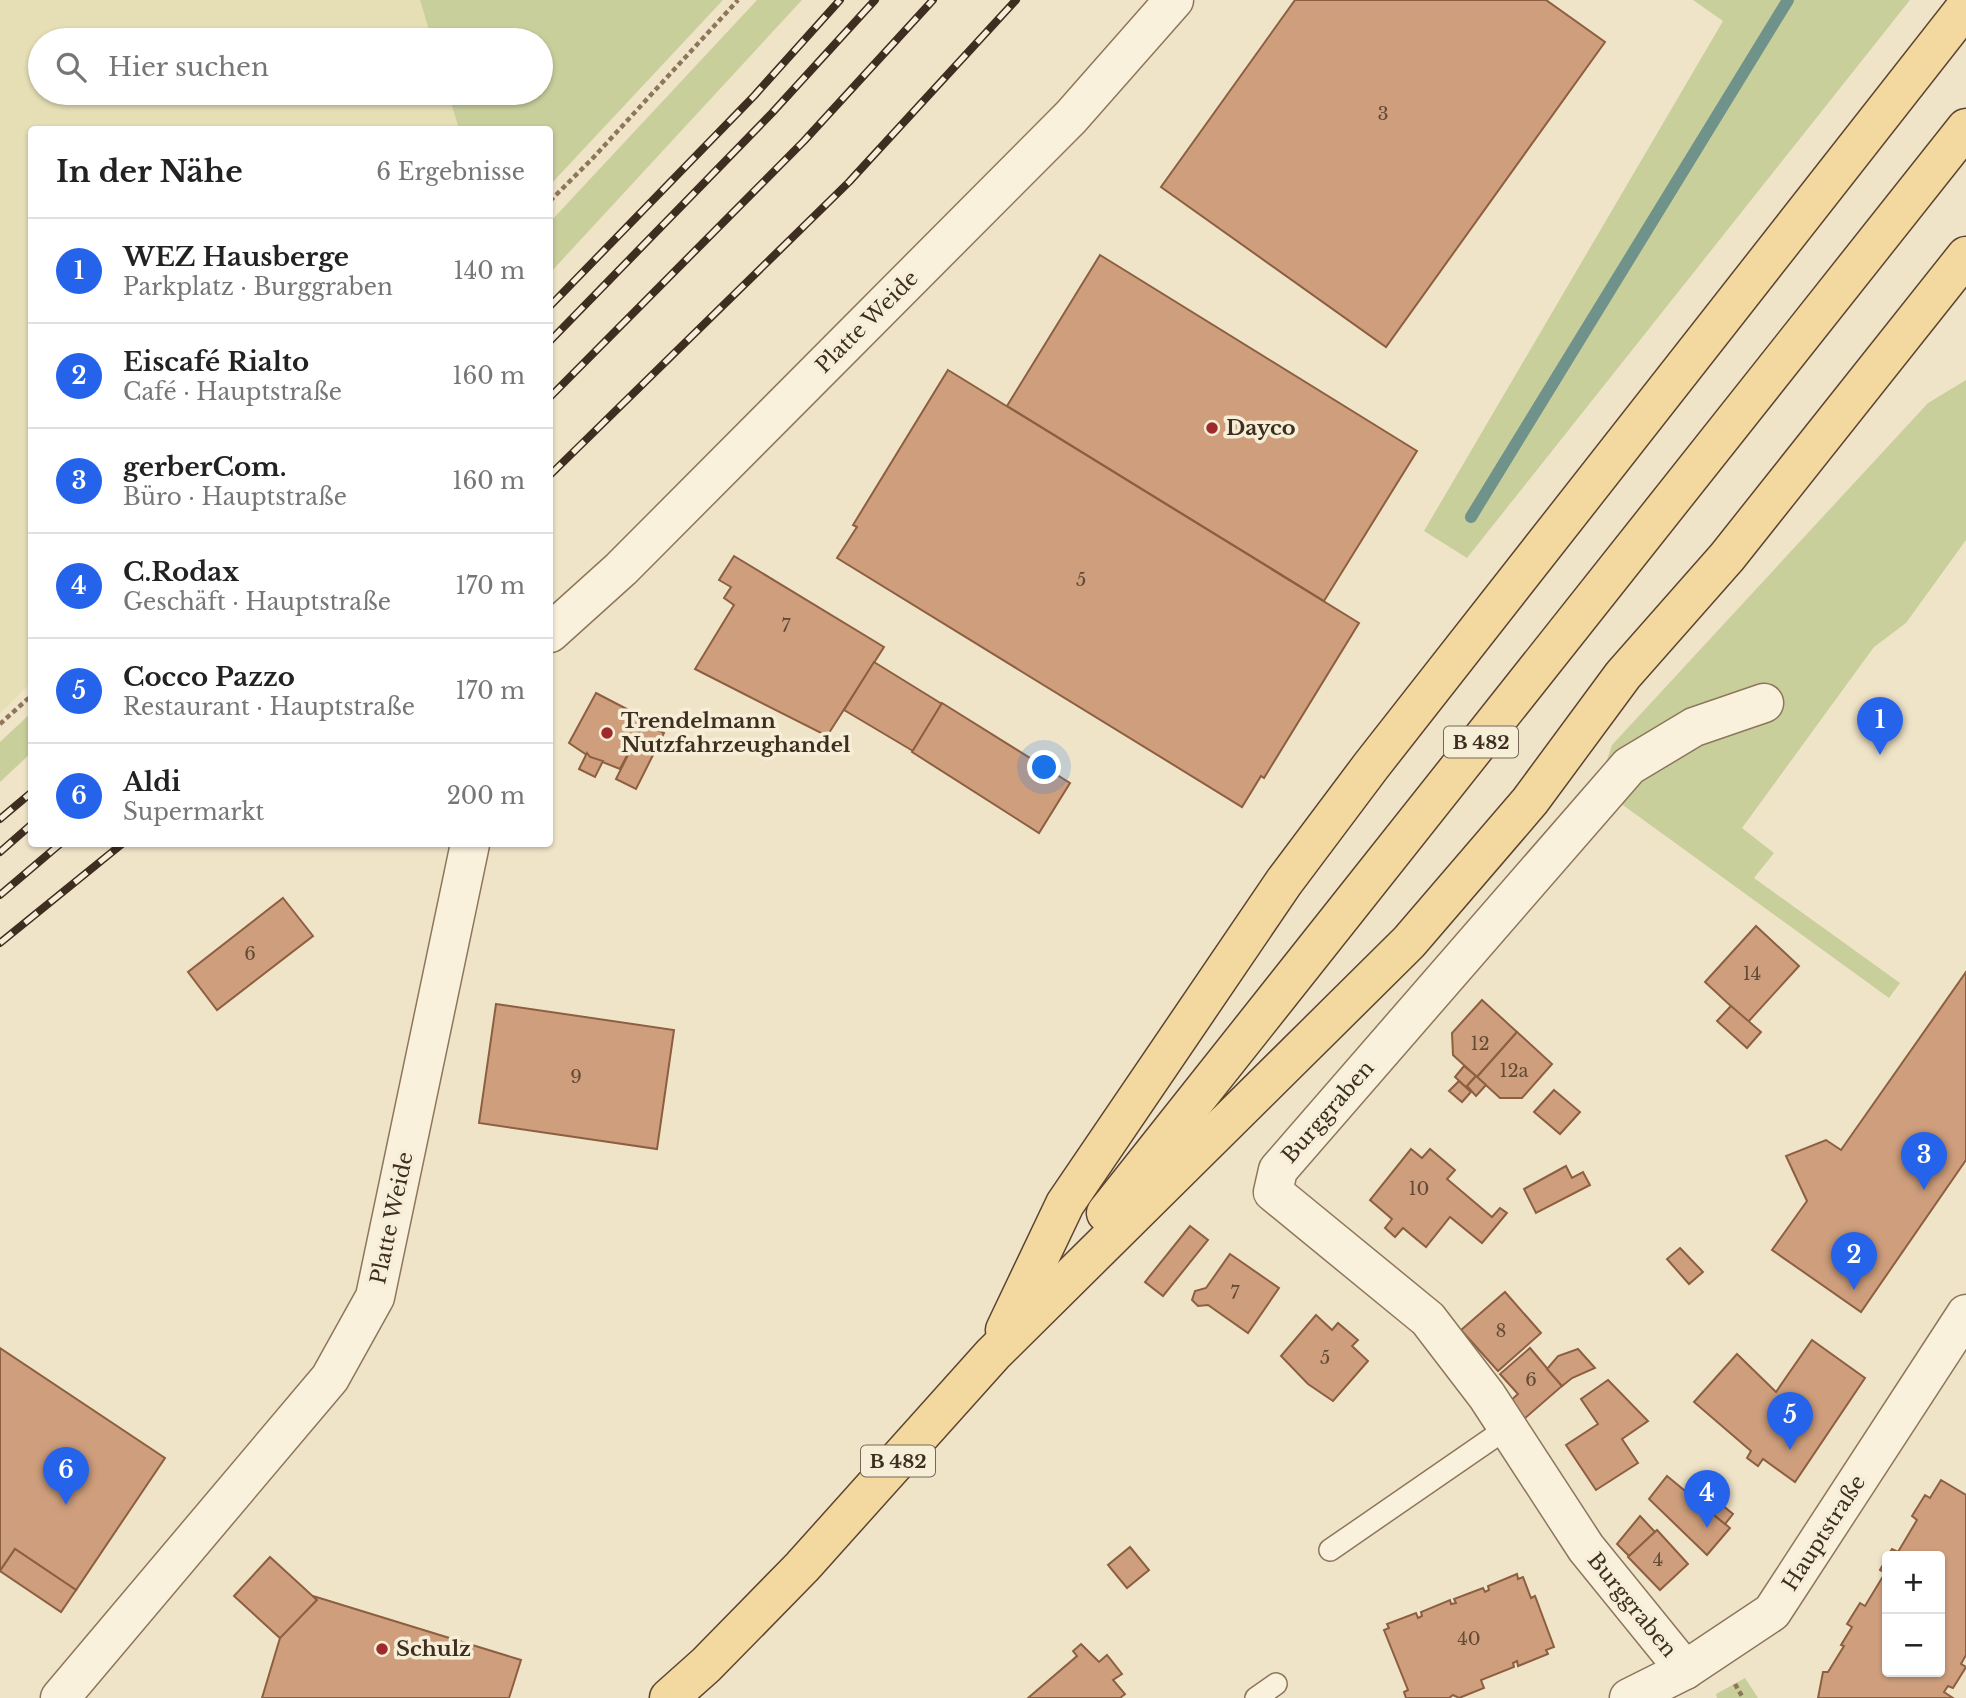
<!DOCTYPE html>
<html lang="de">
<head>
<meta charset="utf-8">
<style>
	body { margin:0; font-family:"Libre Baskerville",serif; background:#f2f2f2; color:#222 }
	.controls { position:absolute; right:21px; bottom:21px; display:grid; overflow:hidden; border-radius:7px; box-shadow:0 2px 5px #0004 }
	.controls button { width:63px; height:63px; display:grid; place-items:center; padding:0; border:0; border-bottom:2px solid #e0e0e0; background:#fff; color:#222; font:35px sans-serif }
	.you { position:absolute; left:1045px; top:768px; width:24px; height:24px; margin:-18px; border:5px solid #fff; border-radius:50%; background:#1a73e8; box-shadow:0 0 0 10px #1a73e833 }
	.badge { display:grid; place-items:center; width:46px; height:46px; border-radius:50%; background:#2563eb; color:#fff; font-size:23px; font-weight:700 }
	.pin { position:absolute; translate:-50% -58px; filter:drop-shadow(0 2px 4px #0008) }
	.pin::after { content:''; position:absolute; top:37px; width:24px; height:21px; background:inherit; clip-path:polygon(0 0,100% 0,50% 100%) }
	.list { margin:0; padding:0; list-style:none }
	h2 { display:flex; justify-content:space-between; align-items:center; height:91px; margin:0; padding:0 28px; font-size:30px }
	h2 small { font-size:23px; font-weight:400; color:#767676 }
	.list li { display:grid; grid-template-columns:46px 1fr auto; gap:21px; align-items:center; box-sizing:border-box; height:105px; padding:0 28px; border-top:2px solid #e0e0e0 }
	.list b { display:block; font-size:26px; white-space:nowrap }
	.list p { margin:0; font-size:23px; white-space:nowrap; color:#767676 }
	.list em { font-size:23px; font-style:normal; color:#767676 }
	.icon { flex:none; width:38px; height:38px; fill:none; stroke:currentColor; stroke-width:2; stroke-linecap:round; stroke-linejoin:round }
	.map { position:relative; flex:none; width:1966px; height:1698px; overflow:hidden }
	.search { position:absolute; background:#fff; box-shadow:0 2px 5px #0004; left:28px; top:28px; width:525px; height:77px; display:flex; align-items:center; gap:18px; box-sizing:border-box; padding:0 24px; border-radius:38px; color:#767676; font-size:26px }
	.panel { position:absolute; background:#fff; box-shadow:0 2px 5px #0004; left:28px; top:126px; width:525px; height:721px; border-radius:7px }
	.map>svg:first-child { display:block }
	.farmland { fill:#e6deb5 }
	.green { fill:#c9cf9b }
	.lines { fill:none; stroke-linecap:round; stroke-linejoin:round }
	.stream { stroke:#6f938a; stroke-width:12 }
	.building { fill:#cf9f7d; stroke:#8d5f41; stroke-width:2 }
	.lane-casing { stroke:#8d765c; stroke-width:24 }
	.street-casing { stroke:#8d765c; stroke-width:41 }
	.primary-casing { stroke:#5b4430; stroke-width:41 }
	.path { stroke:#8d765c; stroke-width:4.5; stroke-dasharray:5 3.5; stroke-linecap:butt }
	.lane { stroke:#faf1dc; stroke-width:21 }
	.street { stroke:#faf1dc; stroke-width:38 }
	.primary { stroke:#f3d9a0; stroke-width:38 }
	.rail-casing { stroke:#3d2e20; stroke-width:8 }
	.rail { stroke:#f7eed8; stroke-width:5; stroke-dasharray:16; stroke-linecap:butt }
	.poi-dot { fill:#9e2a2b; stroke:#f7eed8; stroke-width:2.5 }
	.labels { text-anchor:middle; stroke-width:7; stroke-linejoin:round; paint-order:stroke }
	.number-label { font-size:18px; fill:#624a37 }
	.shield { fill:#f7eed8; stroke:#756857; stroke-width:2 }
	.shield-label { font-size:19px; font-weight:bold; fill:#3d2e20 }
	.street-label { font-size:21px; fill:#3d2e20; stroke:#f7eed8 }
	.poi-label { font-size:21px; font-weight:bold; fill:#3d2e20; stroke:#f7eed8; text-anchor:start }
</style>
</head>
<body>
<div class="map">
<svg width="1966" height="1698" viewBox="0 0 1966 1698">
	<rect width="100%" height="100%" fill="#f0e4c8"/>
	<!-- farmland -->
	<polygon class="farmland" points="0,0 420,0 432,40 40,40 40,93 448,93 459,129 32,130 31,683 0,713"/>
	<!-- green -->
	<g class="green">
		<polygon points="420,0 723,0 550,185 550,130 459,129 448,93 541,93 541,40 432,40"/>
		<polygon points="757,0 802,0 550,273 550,222"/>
		<polygon points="1693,0 1910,0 1467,558 1424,531 1723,21"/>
		<polygon points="1966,380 1966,540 1906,623 1874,647 1742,828 1774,853 1754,878 1900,983 1889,998 1598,787 1612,745 1928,403"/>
		<polygon points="31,713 31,753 0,782 0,742"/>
		<polygon points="1745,1678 1758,1698 1717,1698 1716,1694"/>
	</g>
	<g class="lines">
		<!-- stream -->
		<polyline class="stream" points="1471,517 1788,0"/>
	</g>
	<!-- building -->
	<g class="building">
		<polygon points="1295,0 1546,0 1605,42 1386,347 1161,187"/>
		<polygon points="1100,255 1417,451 1324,601 1007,406"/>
		<polygon points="948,370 1359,623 1264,778 1261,776 1242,807 837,558 857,527 853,525"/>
		<polygon points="734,556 884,647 827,736 695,669 734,605 724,598 731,587 719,580"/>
		<polygon points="874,662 942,704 913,751 844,710"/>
		<polygon points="596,693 646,719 620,769 590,757 569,743"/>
		<polygon points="942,703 1070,783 1039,833 912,752"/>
		<polygon points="644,723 664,733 636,789 616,779"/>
		<polygon points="587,753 590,757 603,761 595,777 579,769"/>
		<polygon points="283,898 313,936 217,1010 188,972"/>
		<polygon points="1756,926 1799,966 1748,1022 1705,982"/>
		<polygon points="1966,972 1966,1160 1861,1312 1772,1250 1807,1201 1786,1156 1826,1140 1841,1150"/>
		<polygon points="1482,1000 1517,1032 1477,1077 1453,1055 1452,1033"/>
		<polygon points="496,1004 674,1030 657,1149 479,1123"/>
		<polygon points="1731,1006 1761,1032 1747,1048 1717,1021"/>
		<polygon points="1517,1032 1552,1064 1522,1098 1500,1098 1477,1077"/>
		<polygon points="1464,1066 1476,1076 1467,1086 1471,1092 1455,1077"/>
		<polygon points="1476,1076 1486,1085 1476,1096 1467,1086"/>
		<polygon points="1459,1081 1471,1092 1462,1102 1449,1091"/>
		<polygon points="1554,1090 1580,1112 1560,1134 1534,1112"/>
		<polygon points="1411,1149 1422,1158 1430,1149 1455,1170 1447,1179 1492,1217 1500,1208 1507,1213 1482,1243 1450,1217 1426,1247 1403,1228 1395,1237 1385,1228 1392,1219 1370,1200"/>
		<polygon points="1566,1166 1572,1178 1583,1172 1590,1185 1536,1213 1524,1189"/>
		<polygon points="1190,1226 1208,1240 1163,1296 1145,1282"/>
		<polygon points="1680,1248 1703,1272 1689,1284 1667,1259"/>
		<polygon points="1230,1254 1279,1288 1248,1333 1208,1305 1198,1306 1192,1300 1195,1291 1206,1288"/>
		<polygon points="1505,1292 1541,1333 1498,1371 1461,1330"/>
		<polygon points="1316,1315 1332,1330 1338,1323 1358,1340 1352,1346 1368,1361 1333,1401 1308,1384 1281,1356"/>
		<polygon points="1812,1340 1865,1378 1795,1482 1763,1459 1758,1466 1747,1458 1751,1451 1694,1402 1737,1354 1776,1392"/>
		<polygon points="0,1348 165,1458 76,1590 15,1549 0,1571"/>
		<polygon points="1530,1348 1562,1386 1524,1419 1509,1402 1518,1394 1500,1374"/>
		<polygon points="1578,1349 1595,1368 1572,1378 1562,1386 1547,1369 1558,1356"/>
		<polygon points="1608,1380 1648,1421 1622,1439 1638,1463 1596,1490 1566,1445 1598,1424 1581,1399"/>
		<polygon points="1667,1476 1730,1528 1707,1555 1649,1499"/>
		<polygon points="1941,1480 1966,1495 1966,1655 1961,1664 1966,1667 1953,1688 1948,1686 1944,1692 1953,1698 1818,1698 1823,1672 1828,1672 1844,1646 1841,1645 1852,1627 1847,1624 1860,1603 1865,1606 1885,1573 1880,1570 1887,1558 1887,1672 1940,1672 1940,1556 1888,1556 1892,1549 1898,1552 1917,1520 1912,1516 1925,1495 1930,1498"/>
		<polygon points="1696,1484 1733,1514 1725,1524 1687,1493"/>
		<polygon points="1640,1516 1655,1532 1629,1556 1617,1544"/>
		<polygon points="1657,1530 1688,1564 1660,1590 1628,1557"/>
		<polygon points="1130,1547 1149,1570 1127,1588 1108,1565"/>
		<polygon points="15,1549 76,1590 61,1612 0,1571"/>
		<polygon points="270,1557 317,1600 281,1639 234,1596"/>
		<polygon points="1517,1574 1518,1579 1523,1577 1531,1598 1535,1596 1554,1647 1546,1650 1548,1654 1518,1666 1517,1661 1513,1663 1514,1667 1481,1680 1484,1688 1459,1698 1453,1695 1449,1698 1406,1698 1404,1692 1408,1690 1384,1630 1389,1628 1387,1624 1416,1613 1418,1618 1422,1616 1421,1612 1450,1600 1451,1604 1456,1603 1454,1599 1483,1588 1485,1592 1489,1590 1488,1586"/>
		<polygon points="313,1596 521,1660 509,1698 262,1698 280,1638 317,1600"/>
		<polygon points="1081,1644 1099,1662 1107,1655 1122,1674 1113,1680 1125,1694 1120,1698 1028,1698 1077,1656 1073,1651"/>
	</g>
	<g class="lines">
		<!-- lane casing -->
		<g class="lane-casing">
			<g id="lane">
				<polyline points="1330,1550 1507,1428"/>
				<polyline points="1256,1698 1276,1684"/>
			</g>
		</g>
		<!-- street casing -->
		<g class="street-casing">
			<g id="street">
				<polyline points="550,633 621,569 1071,117 1174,0"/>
				<polyline points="1685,1670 1586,1548 1487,1396 1428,1319 1273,1192 1278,1170 1629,766 1694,727 1764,703"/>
				<polyline points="60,1698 330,1378 375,1297 470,844"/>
				<polyline points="1629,1698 1685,1670 1772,1612 1966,1314"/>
			</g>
		</g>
		<!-- primary casing -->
		<g class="primary-casing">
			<g id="primary">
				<polyline points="1106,1213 1966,128"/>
				<polyline points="1005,1330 1065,1204 1284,882 1371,766 1966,7"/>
				<polyline points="669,1698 706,1665 802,1567 993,1354 1409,942 1530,801 1623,675 1727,557 1966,256"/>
			</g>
		</g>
		<!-- path -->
		<g class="path">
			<polyline points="550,201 592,159 738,0"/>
			<polyline points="0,724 32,695"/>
			<polyline points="1735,1684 1743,1698"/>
		</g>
		<!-- lane -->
		<use href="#lane" class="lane"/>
		<!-- street -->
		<use href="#street" class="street"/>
		<!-- primary -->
		<use href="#primary" class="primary"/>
		<!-- rail casing -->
		<g class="rail-casing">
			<g id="rail">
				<polyline points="550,306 754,96 840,0"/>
				<polyline points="550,341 772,113 875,0"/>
				<polyline points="550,397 804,141 933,0"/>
				<polyline points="550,475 849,182 1016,0"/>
				<polyline points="0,819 32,792"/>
				<polyline points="0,852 32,824"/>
				<polyline points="0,895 60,844"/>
				<polyline points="0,943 122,844"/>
			</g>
		</g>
		<!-- rail -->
		<use href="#rail" class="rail"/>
	</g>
	<!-- markers -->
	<g class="poi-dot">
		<circle cx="1212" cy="428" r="7"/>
		<circle cx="607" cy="733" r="7"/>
		<circle cx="382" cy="1649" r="7"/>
	</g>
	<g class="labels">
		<!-- number labels -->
		<g class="number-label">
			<text x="1383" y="120">3</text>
			<text x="1081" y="586">5</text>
			<text x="786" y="632">7</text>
			<text x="250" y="960">6</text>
			<text x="1752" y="980">14</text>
			<text x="1480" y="1050">12</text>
			<text x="1514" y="1077">12a</text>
			<text x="576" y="1083">9</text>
			<text x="1419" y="1195">10</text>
			<text x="1235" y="1299">7</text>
			<text x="1501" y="1337">8</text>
			<text x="1325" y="1364">5</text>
			<text x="1531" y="1386">6</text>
			<text x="1658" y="1566">4</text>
			<text x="1469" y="1645">40</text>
		</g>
		<!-- shield labels -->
		<g class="shield">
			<rect x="1444" y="726.5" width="74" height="31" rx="5"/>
			<rect x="861" y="1445.5" width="74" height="31" rx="5"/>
		</g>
		<g class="shield-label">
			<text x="1481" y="749">B 482</text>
			<text x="898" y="1468">B 482</text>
		</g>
		<!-- street labels -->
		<g class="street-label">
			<text transform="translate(867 322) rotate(-45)" y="7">Platte Weide</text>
			<text transform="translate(1328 1112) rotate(-49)" y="7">Burggraben</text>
			<text transform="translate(392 1218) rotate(-78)" y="7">Platte Weide</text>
			<text transform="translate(1824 1533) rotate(-57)" y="7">Hauptstraße</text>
			<text transform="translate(1632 1605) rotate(51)" y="7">Burggraben</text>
		</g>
		<!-- poi labels -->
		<g class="poi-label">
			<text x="1226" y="435">Dayco</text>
			<text x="621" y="728">Trendelmann<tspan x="621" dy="24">Nutzfahrzeughandel</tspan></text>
			<text x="396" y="1656">Schulz</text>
		</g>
	</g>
</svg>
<div class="controls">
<button>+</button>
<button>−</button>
</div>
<div class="you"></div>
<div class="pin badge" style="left:1880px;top:755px">1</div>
<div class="pin badge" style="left:1854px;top:1290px">2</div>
<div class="pin badge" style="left:1924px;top:1190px">3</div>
<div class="pin badge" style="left:1707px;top:1528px">4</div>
<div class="pin badge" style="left:1790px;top:1450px">5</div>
<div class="pin badge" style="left:66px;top:1505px">6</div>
<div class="search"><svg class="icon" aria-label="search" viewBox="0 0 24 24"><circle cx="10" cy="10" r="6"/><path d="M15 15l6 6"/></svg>Hier suchen</div>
<section class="panel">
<h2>In der Nähe<small>6 Ergebnisse</small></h2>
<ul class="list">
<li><span class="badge">1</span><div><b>WEZ Hausberge</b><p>Parkplatz · Burggraben</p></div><em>140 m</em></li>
<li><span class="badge">2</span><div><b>Eiscafé Rialto</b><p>Café · Hauptstraße</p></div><em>160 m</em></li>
<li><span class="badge">3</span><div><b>gerberCom.</b><p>Büro · Hauptstraße</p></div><em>160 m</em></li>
<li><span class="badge">4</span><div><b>C.Rodax</b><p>Geschäft · Hauptstraße</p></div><em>170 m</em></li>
<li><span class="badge">5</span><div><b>Cocco Pazzo</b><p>Restaurant · Hauptstraße</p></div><em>170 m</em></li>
<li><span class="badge">6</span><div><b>Aldi</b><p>Supermarkt</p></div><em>200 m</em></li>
</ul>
</section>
</div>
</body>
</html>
